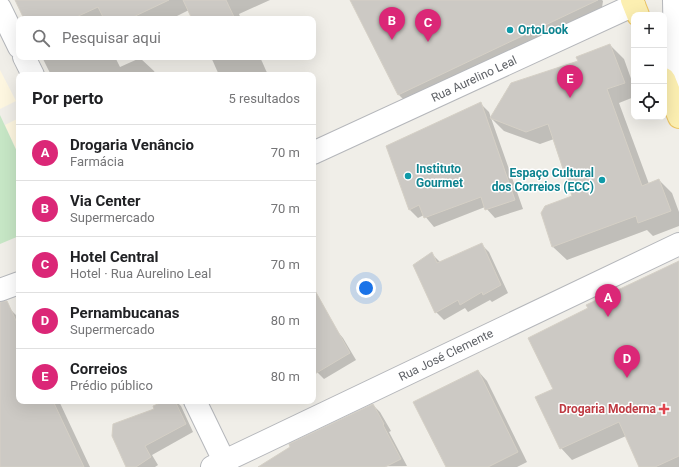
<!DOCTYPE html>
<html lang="pt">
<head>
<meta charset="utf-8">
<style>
	body { margin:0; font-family:Roboto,sans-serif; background:#f2f2f2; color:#202124 }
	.controls { position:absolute; right:12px; top:12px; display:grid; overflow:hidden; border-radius:8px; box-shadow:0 4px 16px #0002 }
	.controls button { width:36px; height:36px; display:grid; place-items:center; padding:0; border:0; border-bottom:1px solid #e0e0e0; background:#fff; color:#202124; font:20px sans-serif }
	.you { position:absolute; left:366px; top:288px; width:14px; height:14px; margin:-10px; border:3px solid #fff; border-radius:50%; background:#1a73e8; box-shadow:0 0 0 6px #1a73e833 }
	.badge { display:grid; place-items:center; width:26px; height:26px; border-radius:50%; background:#db2777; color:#fff; font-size:13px; font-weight:700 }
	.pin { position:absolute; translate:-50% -33px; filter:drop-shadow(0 1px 2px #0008) }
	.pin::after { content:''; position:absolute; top:21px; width:14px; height:12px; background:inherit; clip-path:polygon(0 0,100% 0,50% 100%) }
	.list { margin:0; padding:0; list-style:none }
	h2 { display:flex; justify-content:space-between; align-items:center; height:52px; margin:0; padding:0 16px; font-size:17px }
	h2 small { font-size:13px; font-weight:400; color:#757577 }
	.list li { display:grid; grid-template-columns:26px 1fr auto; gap:12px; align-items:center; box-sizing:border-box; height:56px; padding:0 16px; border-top:1px solid #e0e0e0 }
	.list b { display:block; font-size:15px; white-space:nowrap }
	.list p { margin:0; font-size:13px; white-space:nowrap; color:#757577 }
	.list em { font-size:13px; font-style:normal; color:#757577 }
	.icon { flex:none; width:22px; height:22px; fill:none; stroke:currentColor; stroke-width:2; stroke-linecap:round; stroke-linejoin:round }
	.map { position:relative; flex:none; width:679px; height:467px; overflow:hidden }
	.search { position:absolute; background:#fff; box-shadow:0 4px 16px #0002; left:16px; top:16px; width:300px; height:44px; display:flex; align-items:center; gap:10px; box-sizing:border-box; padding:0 14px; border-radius:8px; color:#757577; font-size:15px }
	.panel { position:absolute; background:#fff; box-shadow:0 4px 16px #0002; left:16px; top:72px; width:300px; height:332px; border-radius:8px }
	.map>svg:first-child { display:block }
	.commercial { fill:#fdf6e0 }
	.green { fill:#c6e6c5 }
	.shadow { fill:#0003 }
	.building { fill:#ccc9c4; stroke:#d5d0c6 }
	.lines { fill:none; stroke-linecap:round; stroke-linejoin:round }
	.minor-casing { stroke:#b5b7bb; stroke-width:24 }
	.major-casing { stroke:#ecc565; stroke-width:24 }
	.minor { stroke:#fff; stroke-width:22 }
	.major { stroke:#fcefb1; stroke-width:22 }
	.culture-dot { fill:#0f9aa8; stroke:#fff; stroke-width:1.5 }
	.health-dot { fill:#e0444e; stroke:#fff; stroke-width:1.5 }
	.labels { text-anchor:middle; stroke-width:3; stroke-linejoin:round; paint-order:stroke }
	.culture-label { font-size:12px; font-weight:bold; fill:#0d838f; stroke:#fff; text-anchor:start }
	.street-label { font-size:12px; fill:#5f6267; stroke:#fff }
	.health-label { font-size:12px; font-weight:bold; fill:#be3a42; stroke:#fff; text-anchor:end }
</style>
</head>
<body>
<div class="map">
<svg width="679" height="467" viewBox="0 0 679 467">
	<rect width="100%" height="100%" fill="#f0eee8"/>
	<!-- commercial -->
	<g class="commercial">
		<polygon points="0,70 16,101 0,109"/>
		<polygon points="19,118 19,156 5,125"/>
	</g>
	<!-- green -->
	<polygon class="green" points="0,115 19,156 19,236 0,244"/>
	<!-- shadow -->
	<g class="shadow">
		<polygon points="16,0 270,0 239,14 241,19 193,19 189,10 171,19 24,19"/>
		<polygon points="351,0 602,0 603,1 601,14 412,108 399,95"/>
		<polygon points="610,45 624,59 634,87 634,97 619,103 649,184 659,180 672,193 679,212 679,226 653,236 647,230 567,260 553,247 543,213 574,197 554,139 540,144 504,131 491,118 523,209 495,218 485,207 434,227 424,215 418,218 409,209 480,103 489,112 491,118 579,62"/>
		<polygon points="42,57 115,57 120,67 140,58 154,71 156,75 51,75"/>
		<polygon points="211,57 260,57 268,75 219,75"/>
		<polygon points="482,245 489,252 508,293 492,302 490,300 468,312 465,308 444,320 436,312 432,254 440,262"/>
		<polygon points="679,267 679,467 640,467 626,436 572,460 561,448 554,389"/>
		<polygon points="10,309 19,318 19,401 59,401 90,467 0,467 0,313"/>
		<polygon points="337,331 343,338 356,360 324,379 317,372 313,364 313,340"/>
		<polygon points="478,371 487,381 527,462 517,467 447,467"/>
		<polygon points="167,401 176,401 181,406 193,432 152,455 158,465 155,467 127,467 155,410"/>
		<polygon points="373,405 380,412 391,431 389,432 407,466 266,467"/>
	</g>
	<!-- building -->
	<g class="building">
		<polygon points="15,0 169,0 129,19 104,19 98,7 72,19 24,19"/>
		<polygon points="183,0 226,0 235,19 192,19"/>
		<polygon points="350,0 598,0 398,95"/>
		<polygon points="610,44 625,83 607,89 642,186 659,179 671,211 638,223 636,216 552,247 541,213 545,206 572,196 548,124 526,132 490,118 511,83 578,61 576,57"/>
		<polygon points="481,102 515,200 485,210 481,197 424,218 419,205 409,210 386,146"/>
		<polygon points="482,243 501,285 483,295 482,292 460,305 458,300 435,313 413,265 432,252 437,263"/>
		<polygon points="679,261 679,456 655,467 639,467 619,422 560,449 535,397 553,389 528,338 588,308 586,305"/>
		<polygon points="313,287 350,353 313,375"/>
		<polygon points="7,301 19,327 19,401 53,401 84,467 0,467 0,302"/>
		<polygon points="478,370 518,452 488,467 446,467 413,402"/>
		<polygon points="165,401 175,401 186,424 145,446 151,457 136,467 126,467 112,436 113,424 154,409 153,406"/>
		<polygon points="373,404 384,424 383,425 401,459 385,467 258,467 290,447 289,444"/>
	</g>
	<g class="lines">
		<!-- minor casing -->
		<g class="minor-casing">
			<g id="minor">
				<polyline points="674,0 676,109"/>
				<polyline points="0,8 19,47"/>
				<polyline points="24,57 33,75"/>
				<polyline points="313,153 634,5"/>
				<polyline points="0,290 19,283"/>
				<polyline points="195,401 227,467"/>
				<polyline points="212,467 679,244"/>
			</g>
		</g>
		<!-- major casing -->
		<g class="major-casing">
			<g id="major">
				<polyline points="632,0 638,15"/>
				<polyline points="664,79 679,117"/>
			</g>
		</g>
		<!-- minor -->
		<use href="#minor" class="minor"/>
		<!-- major -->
		<use href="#major" class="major"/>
	</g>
	<!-- markers -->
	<g class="culture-dot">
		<circle cx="510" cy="30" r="4"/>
		<circle cx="408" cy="176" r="4"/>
		<circle cx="602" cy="180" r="4"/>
	</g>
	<path class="health-dot" d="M662 403h4v4h4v4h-4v4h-4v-4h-4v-4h4z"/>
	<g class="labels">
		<!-- culture labels -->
		<g class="culture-label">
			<text x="518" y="34">OrtoLook</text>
			<text x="416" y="173">Instituto<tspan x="416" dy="14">Gourmet</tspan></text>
			<text x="594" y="177" text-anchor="end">Espaço Cultural<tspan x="594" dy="14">dos Correios (ECC)</tspan></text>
		</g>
		<!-- street labels -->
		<g class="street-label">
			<text transform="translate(474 79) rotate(-25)" y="4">Rua Aurelino Leal</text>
			<text transform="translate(446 355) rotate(-26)" y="4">Rua José Clemente</text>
		</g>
		<!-- health labels -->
		<g class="health-label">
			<text x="656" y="413">Drogaria Moderna</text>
		</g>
	</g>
</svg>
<div class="controls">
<button>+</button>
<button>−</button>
<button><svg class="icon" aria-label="locate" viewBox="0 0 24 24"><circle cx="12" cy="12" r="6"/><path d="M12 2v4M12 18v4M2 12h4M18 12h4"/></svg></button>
</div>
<div class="you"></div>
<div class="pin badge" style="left:608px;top:317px">A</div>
<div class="pin badge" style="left:392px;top:40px">B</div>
<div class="pin badge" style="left:428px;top:42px">C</div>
<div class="pin badge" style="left:627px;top:378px">D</div>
<div class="pin badge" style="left:570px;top:98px">E</div>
<div class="search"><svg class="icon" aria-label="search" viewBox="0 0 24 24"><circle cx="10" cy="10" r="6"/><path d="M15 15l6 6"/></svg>Pesquisar aqui</div>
<section class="panel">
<h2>Por perto<small>5 resultados</small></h2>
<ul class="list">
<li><span class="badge">A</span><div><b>Drogaria Venâncio</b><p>Farmácia</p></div><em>70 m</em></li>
<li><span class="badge">B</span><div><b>Via Center</b><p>Supermercado</p></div><em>70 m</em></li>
<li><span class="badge">C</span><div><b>Hotel Central</b><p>Hotel · Rua Aurelino Leal</p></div><em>70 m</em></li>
<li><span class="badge">D</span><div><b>Pernambucanas</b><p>Supermercado</p></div><em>80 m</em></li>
<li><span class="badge">E</span><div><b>Correios</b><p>Prédio público</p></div><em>80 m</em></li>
</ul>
</section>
</div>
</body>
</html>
